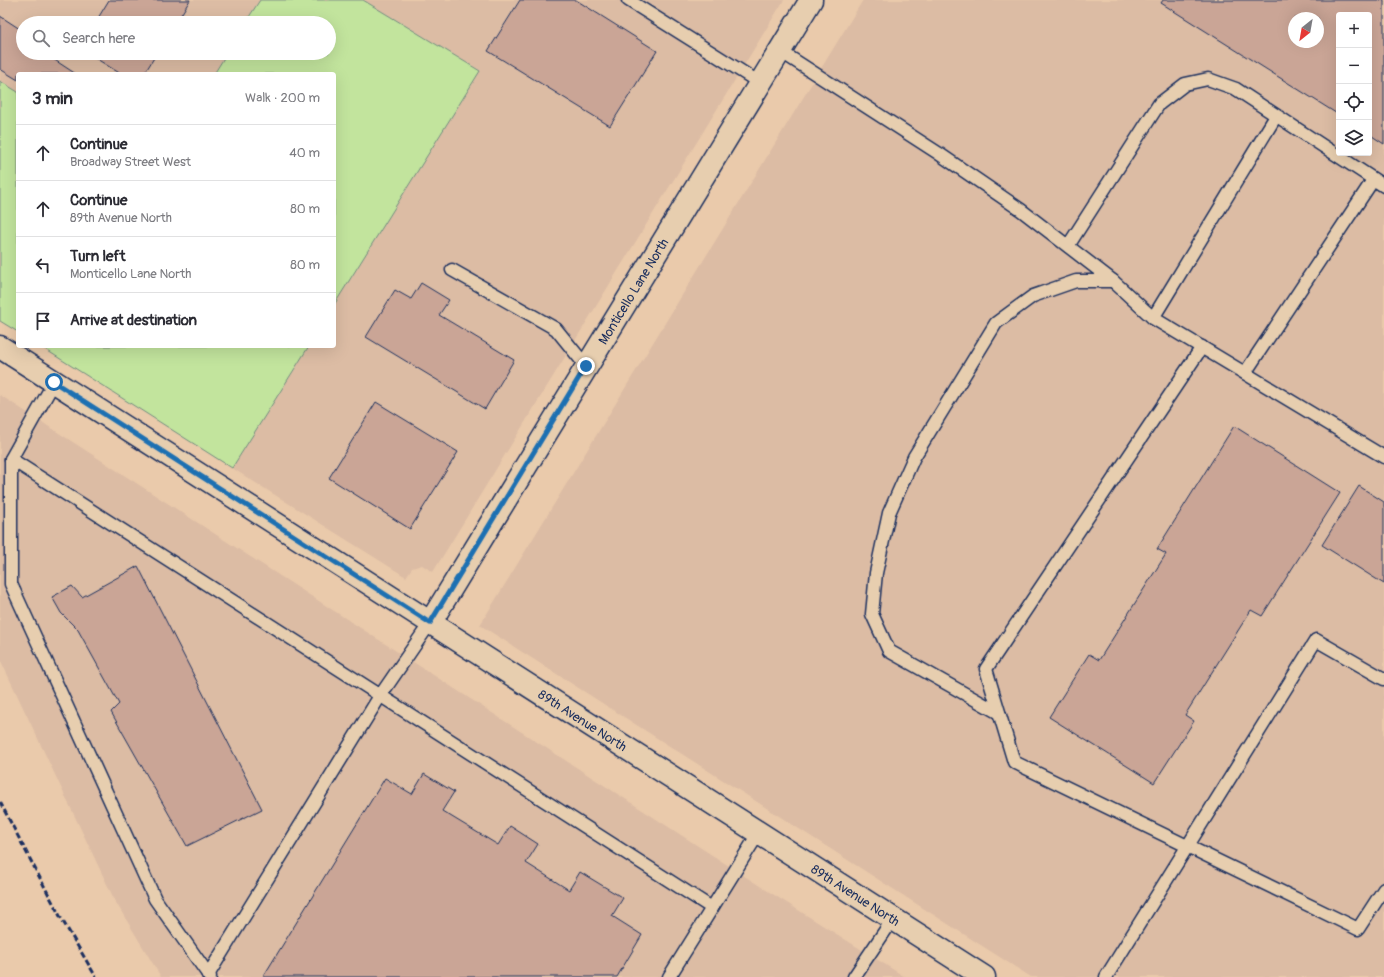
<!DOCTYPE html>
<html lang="en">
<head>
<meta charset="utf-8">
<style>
	body { margin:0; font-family:Pangolin,sans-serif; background:#f7f7f7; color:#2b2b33 }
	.controls { position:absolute; right:12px; top:12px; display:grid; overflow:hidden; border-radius:4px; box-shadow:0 4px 16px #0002 }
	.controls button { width:36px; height:36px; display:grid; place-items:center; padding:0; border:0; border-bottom:1px solid #e1e1e2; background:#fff; color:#2b2b33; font:20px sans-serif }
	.compass { position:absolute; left:1288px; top:12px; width:36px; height:36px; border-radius:50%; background:#fff; box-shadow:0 4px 16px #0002; rotate:211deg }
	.stop { position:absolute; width:12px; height:12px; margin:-9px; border:3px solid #1f6fb2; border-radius:50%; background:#fff }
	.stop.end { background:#1f6fb2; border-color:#fff; box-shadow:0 1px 4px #0008 }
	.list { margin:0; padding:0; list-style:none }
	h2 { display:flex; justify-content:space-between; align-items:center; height:52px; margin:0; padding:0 16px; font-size:17px }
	h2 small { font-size:13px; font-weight:400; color:#7c7c81 }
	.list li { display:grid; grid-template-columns:26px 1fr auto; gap:12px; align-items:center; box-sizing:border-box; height:56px; padding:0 16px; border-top:1px solid #e1e1e2 }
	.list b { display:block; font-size:15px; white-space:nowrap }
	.list p { margin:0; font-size:13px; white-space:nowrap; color:#7c7c81 }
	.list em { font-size:13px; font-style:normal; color:#7c7c81 }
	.icon { flex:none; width:22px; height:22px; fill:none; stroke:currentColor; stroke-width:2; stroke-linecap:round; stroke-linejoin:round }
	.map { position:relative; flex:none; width:1384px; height:977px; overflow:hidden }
	.search { position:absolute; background:#fff; box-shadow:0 4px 16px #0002; left:16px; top:16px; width:320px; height:44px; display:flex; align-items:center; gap:10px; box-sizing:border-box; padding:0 14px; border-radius:22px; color:#7c7c81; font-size:15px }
	.panel { position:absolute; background:#fff; box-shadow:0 4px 16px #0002; left:16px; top:72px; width:320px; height:276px; border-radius:4px }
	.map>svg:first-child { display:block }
	.built { fill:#dcbca4; fill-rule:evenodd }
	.green { fill:#c2e49d; stroke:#6e8a7e }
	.building { fill:#caa596; stroke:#1b2f5e; fill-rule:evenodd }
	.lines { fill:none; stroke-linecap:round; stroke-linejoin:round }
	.lane-casing { stroke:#1b2f5e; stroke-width:15 }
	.secondary-casing { stroke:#1b2f5e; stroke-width:25 }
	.lane { stroke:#e7ceaf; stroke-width:12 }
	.secondary { stroke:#e7ceaf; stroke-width:22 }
	.rail { stroke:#1b2f5e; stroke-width:3; stroke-dasharray:6 3; stroke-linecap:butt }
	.route { stroke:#1f6fb2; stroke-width:5 }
	.labels { text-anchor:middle; stroke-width:3.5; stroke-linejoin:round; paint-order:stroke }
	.street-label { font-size:13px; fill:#1b2f5e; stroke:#e7ceaf }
</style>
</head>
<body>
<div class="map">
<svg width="1384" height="977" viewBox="0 0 1384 977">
	<rect width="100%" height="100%" fill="#eacaab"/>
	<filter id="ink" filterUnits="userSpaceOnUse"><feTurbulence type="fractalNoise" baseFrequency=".025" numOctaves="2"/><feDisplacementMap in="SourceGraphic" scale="8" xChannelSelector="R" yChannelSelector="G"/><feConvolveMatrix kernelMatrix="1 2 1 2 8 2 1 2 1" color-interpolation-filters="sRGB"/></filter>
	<g filter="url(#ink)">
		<!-- built -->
		<g class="built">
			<polygon points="0,0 260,0 245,23 23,23 23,53 227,53 214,74 18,74 18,92 0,81"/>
			<polygon points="363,0 784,0 433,572 422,565 412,568 406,577 232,468 309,346 334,346 334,305 480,71"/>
			<path d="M 863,0 L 1384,0 L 1384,977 L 1031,977 L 480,625 ZM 1339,15 L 1369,15 L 1369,153 L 1339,153 ZM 1294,18 L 1318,18 L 1318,42 L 1294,42 Z"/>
			<polygon points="0,395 763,888 905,977 161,977 115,901 0,659"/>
		</g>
		<!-- green -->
		<g class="green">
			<polygon points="260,0 363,0 480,71 334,305 334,74 214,74 227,53 329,53 329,23 245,23"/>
			<polygon points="0,81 18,92 18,332 0,321"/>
			<polygon points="40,346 309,346 232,468"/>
		</g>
		<!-- building -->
		<g class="building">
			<polygon points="109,0 190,0 176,23 95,23"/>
			<polygon points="520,0 576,0 657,51 610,126 488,51"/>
			<path d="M 1163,0 L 1384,0 L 1384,144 L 1369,134 L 1369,15 L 1339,15 L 1339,115 L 1161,3 ZM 1294,18 L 1318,18 L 1318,42 L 1294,42 Z"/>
			<polygon points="0,16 23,31 23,53 44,53 76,74 18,74 18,80 0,69"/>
			<polygon points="87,53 157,53 144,74 121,74"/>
			<polygon points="421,283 449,300 439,315 514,360 485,409 366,337 395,290 411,299"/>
			<polygon points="376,402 458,452 410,529 329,478"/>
			<polygon points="1234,426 1340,493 1262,616 1251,610 1185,715 1194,721 1154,783 1049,717 1089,654 1099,660 1166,554 1157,549"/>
			<polygon points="1359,486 1384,502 1384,584 1322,545"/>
			<polygon points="138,566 262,809 187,846 111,712 119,704 78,630 61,613 52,597 72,586 82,597"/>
			<polygon points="424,774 454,792 442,811 498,845 510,826 538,844 526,863 569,890 580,872 623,898 612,916 642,935 617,977 263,977 385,778 412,794"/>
		</g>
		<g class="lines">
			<!-- lane casing -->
			<g class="lane-casing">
				<g id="lane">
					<polyline points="628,0 760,83"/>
					<polyline points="780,51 938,153 1021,210 1113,281 1153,318 1384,457"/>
					<polyline points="1068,246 1159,104 1185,84 1208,79 1236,89 1384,186"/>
					<polyline points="452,270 556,329 586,366"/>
					<polyline points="1153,318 1276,116"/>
					<polyline points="1202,347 986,669 1014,762 1358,929 1384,889"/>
					<polyline points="1245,373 1373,180"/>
					<polyline points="54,382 11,459 712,908 758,834"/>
					<polyline points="11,459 11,584 155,899 210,977"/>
					<polyline points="999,713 889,651 872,614 876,573 889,513 914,457 996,323 1033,296 1076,281 1113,281"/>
					<polyline points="208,975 380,696 430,623"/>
					<polyline points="669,977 712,908"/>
					<polyline points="854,977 893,919"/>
					<polyline points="1106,977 1316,640 1384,679"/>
				</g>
			</g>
			<!-- secondary casing -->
			<g class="secondary-casing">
				<g id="secondary">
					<path id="s1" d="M 0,347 L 984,977"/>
					<path id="s2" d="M 430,623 L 811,0"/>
				</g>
			</g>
			<!-- lane -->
			<use href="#lane" class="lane"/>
			<!-- secondary -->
			<use href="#secondary" class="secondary"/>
			<!-- rail -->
			<polyline class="rail" points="0,802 61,918 96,977"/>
		</g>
	</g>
	<g class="lines" filter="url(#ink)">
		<!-- route -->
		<polyline class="route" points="54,382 430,623 586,366"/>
	</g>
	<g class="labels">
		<!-- street labels -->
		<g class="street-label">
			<text dy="5" stroke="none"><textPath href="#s2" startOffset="389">Monticello Lane North</textPath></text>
			<text dy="5" stroke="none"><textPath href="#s1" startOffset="692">89th Avenue North</textPath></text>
			<text dy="5" stroke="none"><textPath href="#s1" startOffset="1016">89th Avenue North</textPath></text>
		</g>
	</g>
</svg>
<div class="controls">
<button>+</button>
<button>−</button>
<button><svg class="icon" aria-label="locate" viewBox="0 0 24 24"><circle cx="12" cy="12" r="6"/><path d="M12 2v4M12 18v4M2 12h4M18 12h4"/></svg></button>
<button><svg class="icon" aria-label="layers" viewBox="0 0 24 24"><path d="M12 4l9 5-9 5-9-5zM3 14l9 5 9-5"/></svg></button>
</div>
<svg class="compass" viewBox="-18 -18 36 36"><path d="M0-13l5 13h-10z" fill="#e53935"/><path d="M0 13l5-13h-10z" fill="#7c7c81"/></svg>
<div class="stop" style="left:54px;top:382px"></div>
<div class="stop end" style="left:586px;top:366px"></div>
<div class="search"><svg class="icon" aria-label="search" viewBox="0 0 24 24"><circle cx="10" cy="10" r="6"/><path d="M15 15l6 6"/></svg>Search here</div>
<section class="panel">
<h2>3 min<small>Walk · 200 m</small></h2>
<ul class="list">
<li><svg class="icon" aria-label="ahead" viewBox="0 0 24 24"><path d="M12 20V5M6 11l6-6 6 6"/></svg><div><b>Continue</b><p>Broadway Street West</p></div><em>40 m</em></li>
<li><svg class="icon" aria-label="ahead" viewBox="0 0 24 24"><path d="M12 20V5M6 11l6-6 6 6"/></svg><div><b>Continue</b><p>89th Avenue North</p></div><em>80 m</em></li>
<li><svg class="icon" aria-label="left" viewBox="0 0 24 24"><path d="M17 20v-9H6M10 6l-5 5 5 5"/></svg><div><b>Turn left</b><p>Monticello Lane North</p></div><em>80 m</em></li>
<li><svg class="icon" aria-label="arrive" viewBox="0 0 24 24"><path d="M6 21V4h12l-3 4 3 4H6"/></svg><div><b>Arrive at destination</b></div></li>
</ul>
</section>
</div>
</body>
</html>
